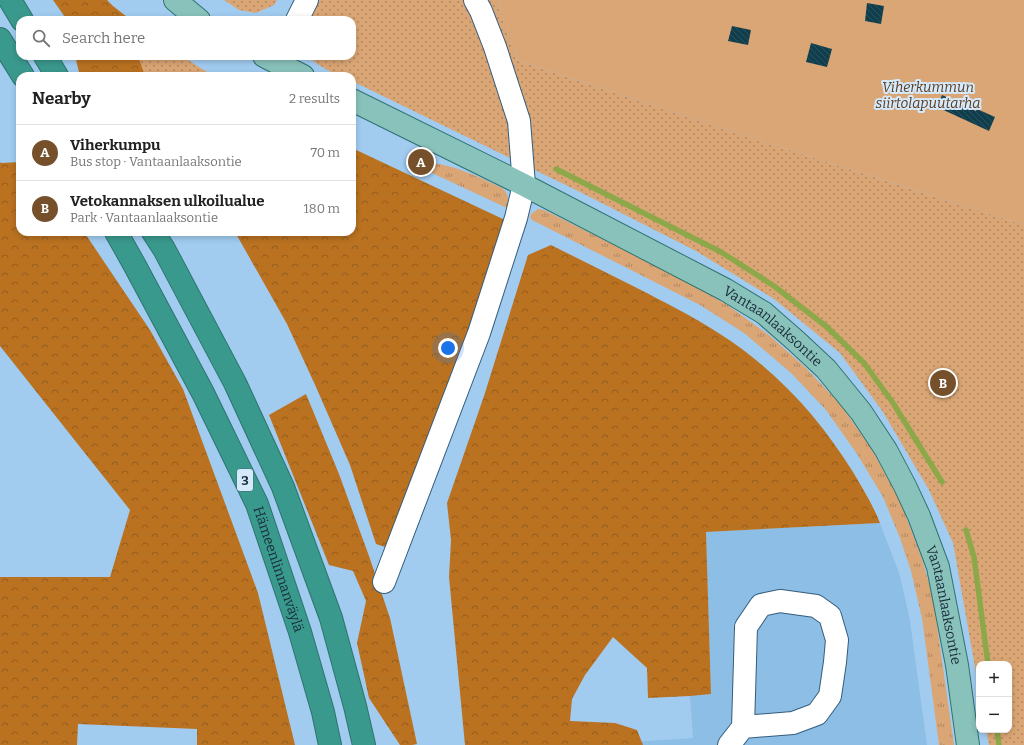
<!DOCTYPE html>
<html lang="en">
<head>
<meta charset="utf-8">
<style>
	body { margin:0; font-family:Bitter,serif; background:#f2f2f2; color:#222 }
	.controls { position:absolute; right:12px; bottom:12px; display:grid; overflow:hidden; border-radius:8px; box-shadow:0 2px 6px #0003 }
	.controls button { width:36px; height:36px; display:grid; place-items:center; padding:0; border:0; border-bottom:1px solid #e0e0e0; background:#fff; color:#222; font:20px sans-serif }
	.you { position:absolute; left:448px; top:348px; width:14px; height:14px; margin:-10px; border:3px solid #fff; border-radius:50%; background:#1a73e8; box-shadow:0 0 0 6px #1a73e833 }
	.badge { display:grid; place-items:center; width:26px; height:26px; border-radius:50%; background:#75502b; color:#fff; font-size:13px; font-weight:700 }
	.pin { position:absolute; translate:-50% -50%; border:2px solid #fff; box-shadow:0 1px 4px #0006 }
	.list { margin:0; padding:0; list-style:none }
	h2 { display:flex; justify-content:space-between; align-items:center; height:52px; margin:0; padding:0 16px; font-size:17px }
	h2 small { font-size:13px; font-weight:400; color:#767676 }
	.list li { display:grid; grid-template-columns:26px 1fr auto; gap:12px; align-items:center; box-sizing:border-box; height:56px; padding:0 16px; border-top:1px solid #e0e0e0 }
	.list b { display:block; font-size:15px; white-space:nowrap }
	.list p { margin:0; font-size:13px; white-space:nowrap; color:#767676 }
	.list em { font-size:13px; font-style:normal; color:#767676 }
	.icon { flex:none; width:22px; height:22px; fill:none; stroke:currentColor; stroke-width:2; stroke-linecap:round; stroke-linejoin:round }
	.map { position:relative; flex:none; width:1024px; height:745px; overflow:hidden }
	.search { position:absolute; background:#fff; box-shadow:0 2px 6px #0003; left:16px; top:16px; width:340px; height:44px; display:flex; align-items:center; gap:10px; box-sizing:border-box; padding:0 14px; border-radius:12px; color:#767676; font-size:15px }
	.panel { position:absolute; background:#fff; box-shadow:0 2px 6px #0003; left:16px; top:72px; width:340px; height:164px; border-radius:12px }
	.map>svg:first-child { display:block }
	.built { fill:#8dbee5 }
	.grass { fill:url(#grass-tufts) }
	.forest { fill:url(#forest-crowns) }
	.park { fill:url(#park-dots) }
	.garden { fill:#dba675 }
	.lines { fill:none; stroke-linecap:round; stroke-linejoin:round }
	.stream { stroke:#8ca849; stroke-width:5.5 }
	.building { fill:url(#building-back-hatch) }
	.minor-casing { stroke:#355d7c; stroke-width:24 }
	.major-casing { stroke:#2f7370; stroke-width:24 }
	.highway-casing { stroke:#2f7370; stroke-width:24 }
	.minor { stroke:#fff; stroke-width:22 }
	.major { stroke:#89c2bb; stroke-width:22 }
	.highway { stroke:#3a998d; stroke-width:22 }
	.labels { text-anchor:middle; stroke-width:4; stroke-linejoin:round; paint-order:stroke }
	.shield { fill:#d4eafc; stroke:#526574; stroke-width:1 }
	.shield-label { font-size:13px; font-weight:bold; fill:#1b2c3a }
	.park-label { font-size:14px; font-style:italic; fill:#5c3c1e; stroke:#d4eafc }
	.street-label { font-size:14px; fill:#1b2c3a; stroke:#d4eafc }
</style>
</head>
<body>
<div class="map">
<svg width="1024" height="745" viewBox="0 0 1024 745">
	<defs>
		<pattern id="grass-tufts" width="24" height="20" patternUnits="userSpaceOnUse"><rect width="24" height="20" fill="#dba675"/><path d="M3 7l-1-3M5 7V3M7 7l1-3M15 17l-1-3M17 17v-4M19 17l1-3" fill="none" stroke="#b18761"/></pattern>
		<pattern id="forest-crowns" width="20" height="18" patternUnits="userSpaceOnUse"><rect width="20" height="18" fill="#ba7221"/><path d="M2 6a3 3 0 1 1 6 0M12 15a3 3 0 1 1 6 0" fill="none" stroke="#965e1e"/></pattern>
		<pattern id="park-dots" width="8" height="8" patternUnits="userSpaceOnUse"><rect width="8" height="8" fill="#dba675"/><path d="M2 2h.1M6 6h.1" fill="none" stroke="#b18761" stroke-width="1.8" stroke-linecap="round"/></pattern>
		<pattern id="building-back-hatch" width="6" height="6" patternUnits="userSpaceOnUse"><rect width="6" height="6" fill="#103e4c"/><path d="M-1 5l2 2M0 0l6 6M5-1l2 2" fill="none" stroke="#2a525e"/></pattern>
	</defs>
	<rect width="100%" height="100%" fill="#a1ccf0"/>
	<!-- built -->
	<polygon class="built" points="880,523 899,573 906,602 910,621 927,745 586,745 693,738 690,696 711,694 706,532"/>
	<!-- grass -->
	<g class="grass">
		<path d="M 433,163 C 459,167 479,177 502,188 C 509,194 509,200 507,208 L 432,173 C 430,169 431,166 433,163 Z"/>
		<polygon points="538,209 544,210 666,271 726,304 769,335 806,368 840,404 871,448 900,501 921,556 933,597 954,745 939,745 922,618 911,571 900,538 883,497 857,454 826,410 791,373 744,333 700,305 532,220 530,217 531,214"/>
	</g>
	<!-- forest -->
	<g class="forest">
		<polygon points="53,0 107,0 113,6 131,20 67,20"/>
		<polygon points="75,56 179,56 210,76 80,76"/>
		<polygon points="352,148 505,220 395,550 376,544 350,465 316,387 287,324 235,232 352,232"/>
		<polygon points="0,162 1,163 20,162 20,232 84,232 150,330 183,389 258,593 295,745 197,745 197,729 78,724 77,745 0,745 0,577 110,577 130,510 0,346"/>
		<path d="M 551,245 C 579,259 607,273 635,287 C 664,302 693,316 720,334 C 775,369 819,417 853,472 C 863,489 873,505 880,523 L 706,532 L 711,694 L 690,696 L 648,698 L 647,668 L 613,637 L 585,675 L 572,699 L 570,721 L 615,723 L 637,730 L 643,745 L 465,745 L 449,577 L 451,540 L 447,503 L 484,396 L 528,255 Z"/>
		<polygon points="306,394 339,474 369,556 390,618 417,744 412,745 400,745 369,698 357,643 366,601 353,571 329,565 269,415"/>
	</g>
	<!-- park -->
	<g class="park">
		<polygon points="224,0 277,0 274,5 256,13 239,10"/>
		<path d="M 320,0 L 497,0 L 517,60 L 774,145 L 1024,225 L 1024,745 L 989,745 L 986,730 L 1009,730 L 1009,664 L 979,664 L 979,690 L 953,543 L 929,490 L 883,412 L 840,353 L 774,299 L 696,251 L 578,191 L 352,81 L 352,76 C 349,76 345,77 342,76 C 335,75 312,62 308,56 L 352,56 L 352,20 L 307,20 L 309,14 Z"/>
		<polygon points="138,56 183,56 194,64 214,76 145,76"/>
	</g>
	<!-- garden -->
	<polygon class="garden" points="497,0 1024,0 1024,225 774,145 517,60"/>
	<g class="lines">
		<!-- stream -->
		<g class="stream">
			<polyline points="556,169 721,252 774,286 827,327 864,363 893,403 942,482"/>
			<polyline points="966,530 974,557 988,664"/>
			<polyline points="997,730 999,745"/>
		</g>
	</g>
	<!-- building -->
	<g class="building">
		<polygon points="867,3 884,6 881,24 865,21"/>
		<polygon points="732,26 751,30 748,45 728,41"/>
		<polygon points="811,43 832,49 827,67 806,62"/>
		<polygon points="942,95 976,111 977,109 995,117 989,131 937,107"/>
	</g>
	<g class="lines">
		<!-- minor casing -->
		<g class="minor-casing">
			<g id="minor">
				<polyline points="297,20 307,0"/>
				<polyline points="384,582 479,333 516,218 524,185 519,121 495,47 481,11 475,0"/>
				<polyline points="729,745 743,727 746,627 761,605 780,601 816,606 830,616 837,640 835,662 830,696 817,714 793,723 743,727"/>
			</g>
		</g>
		<!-- major casing -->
		<g class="major-casing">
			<g id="major">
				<polyline points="175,0 199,20"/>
				<polyline points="264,56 303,76"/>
				<path id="s1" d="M 352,100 L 524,185 L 726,290 L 764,313 L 796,341 L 826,369 L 861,412 L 886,450 L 905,486 L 919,516 L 938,567 L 957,665 L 968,745"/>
			</g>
		</g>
		<!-- highway casing -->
		<g class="highway-casing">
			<g id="highway">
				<polyline points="10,0 22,20"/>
				<polyline points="0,39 23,76"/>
				<polyline points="45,56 57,76"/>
				<path id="s2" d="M 116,232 L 134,264 L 203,393 L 257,504 L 300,632 L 323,712 L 330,745"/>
				<polyline points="153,232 164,249 235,383 283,487 331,618 355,706 364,745"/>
			</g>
		</g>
		<!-- minor -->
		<use href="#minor" class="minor"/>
		<!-- major -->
		<use href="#major" class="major"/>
		<!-- highway -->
		<use href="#highway" class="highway"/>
	</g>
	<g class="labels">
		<!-- shield labels -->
		<rect class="shield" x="237" y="469" width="16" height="22" rx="3"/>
		<g class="shield-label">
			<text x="245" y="485">3</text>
		</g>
		<!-- park labels -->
		<g class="park-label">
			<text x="928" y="92">Viherkummun<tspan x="928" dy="16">siirtolapuutarha</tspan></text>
		</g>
		<!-- street labels -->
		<g class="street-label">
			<text dy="5" stroke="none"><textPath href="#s1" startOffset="479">Vantaanlaaksontie</textPath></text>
			<text dy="5" stroke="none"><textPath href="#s2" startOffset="375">Hämeenlinnanväylä</textPath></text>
			<text dy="5" stroke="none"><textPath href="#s1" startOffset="815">Vantaanlaaksontie</textPath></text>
		</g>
	</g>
</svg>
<div class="controls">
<button>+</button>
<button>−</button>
</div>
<div class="you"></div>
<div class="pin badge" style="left:421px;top:162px">A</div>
<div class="pin badge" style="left:943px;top:383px">B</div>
<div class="search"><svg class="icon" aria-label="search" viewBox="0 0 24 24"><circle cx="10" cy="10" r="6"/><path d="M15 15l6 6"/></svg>Search here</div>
<section class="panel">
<h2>Nearby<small>2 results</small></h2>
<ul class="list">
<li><span class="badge">A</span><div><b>Viherkumpu</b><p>Bus stop · Vantaanlaaksontie</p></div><em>70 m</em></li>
<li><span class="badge">B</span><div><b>Vetokannaksen ulkoilualue</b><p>Park · Vantaanlaaksontie</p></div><em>180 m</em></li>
</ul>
</section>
</div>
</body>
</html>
